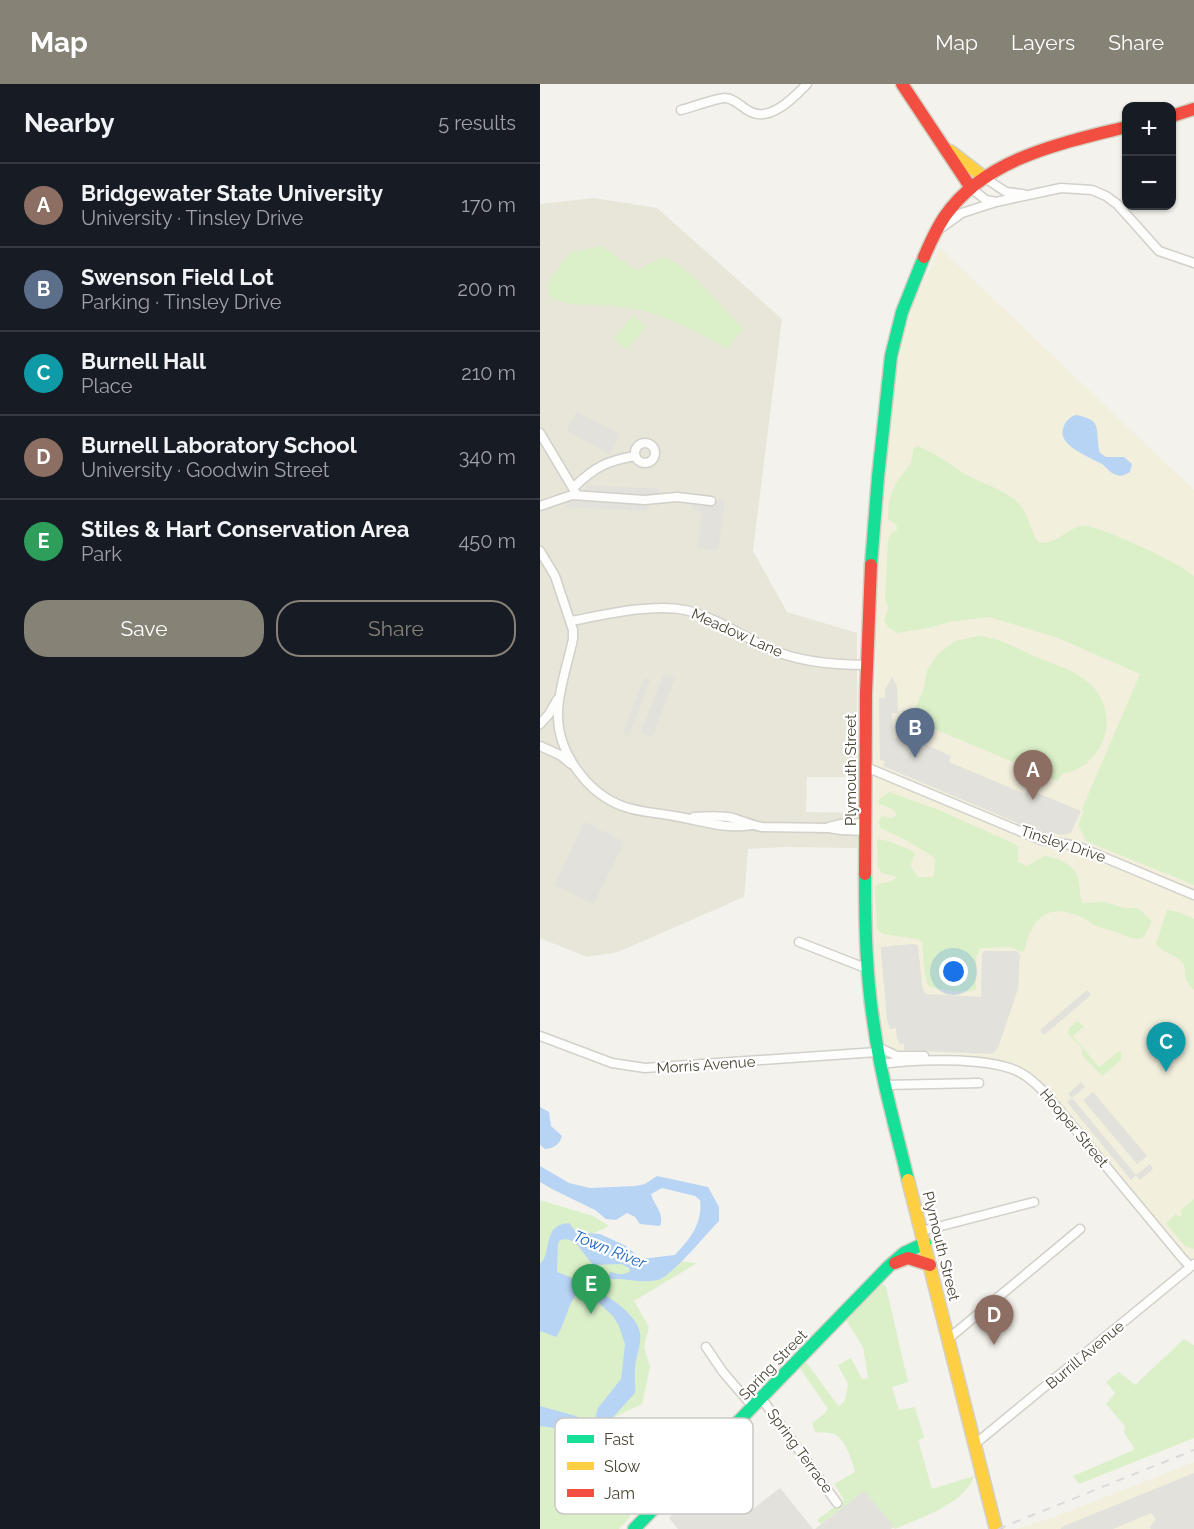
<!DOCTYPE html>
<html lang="en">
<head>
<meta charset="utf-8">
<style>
	body { margin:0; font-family:Raleway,sans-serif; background:#242831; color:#f1f3f6 }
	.controls { position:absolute; right:18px; top:18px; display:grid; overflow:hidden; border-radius:12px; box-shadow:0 2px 4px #0004 }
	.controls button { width:54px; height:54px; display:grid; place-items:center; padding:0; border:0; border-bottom:2px solid #363941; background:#171b24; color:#f1f3f6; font:30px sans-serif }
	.you { position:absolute; left:414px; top:888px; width:21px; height:21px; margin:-15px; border:4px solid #fff; border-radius:50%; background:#1a73e8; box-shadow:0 0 0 9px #1a73e833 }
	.badge { display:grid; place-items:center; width:39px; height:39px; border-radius:50%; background:#868276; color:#fff; font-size:20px; font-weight:700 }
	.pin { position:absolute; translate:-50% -50px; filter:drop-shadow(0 2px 3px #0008) }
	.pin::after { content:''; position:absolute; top:32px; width:21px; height:18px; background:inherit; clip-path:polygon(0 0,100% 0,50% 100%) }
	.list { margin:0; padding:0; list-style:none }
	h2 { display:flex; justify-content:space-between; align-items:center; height:78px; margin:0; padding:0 24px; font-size:26px }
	h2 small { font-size:20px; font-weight:400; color:#9ea1a6 }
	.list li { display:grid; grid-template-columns:39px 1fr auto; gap:18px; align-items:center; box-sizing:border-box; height:84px; padding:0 24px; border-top:2px solid #363941 }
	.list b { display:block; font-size:22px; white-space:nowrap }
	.list p { margin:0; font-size:20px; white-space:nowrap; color:#9ea1a6 }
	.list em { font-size:20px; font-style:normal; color:#9ea1a6 }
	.actions { display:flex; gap:12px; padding:18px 24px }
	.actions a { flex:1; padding:14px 0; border:2px solid #868276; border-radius:24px; text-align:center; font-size:21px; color:#868276 }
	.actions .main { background:#868276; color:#fff }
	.map { position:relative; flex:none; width:654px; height:1445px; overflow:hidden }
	header { display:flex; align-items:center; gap:36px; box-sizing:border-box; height:84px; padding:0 30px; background:#868276; color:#fff }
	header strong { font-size:28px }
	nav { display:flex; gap:33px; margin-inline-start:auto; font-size:21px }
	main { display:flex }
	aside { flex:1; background:#171b24 }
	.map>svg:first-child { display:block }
	.residential { fill:#e8e5d9 }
	.education { fill:#f2efdd }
	.green { fill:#dbf0c9 }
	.parking { fill:#e2e1db }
	.water { fill:#b8d4f5 }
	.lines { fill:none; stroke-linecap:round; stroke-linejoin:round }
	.street-casing { stroke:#d1d0c9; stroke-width:11 }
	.fast-casing { stroke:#d3d0c2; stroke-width:15 }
	.slow-casing { stroke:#d3d0c2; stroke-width:15 }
	.jam-casing { stroke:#d3d0c2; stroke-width:15 }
	.street { stroke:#fdfdfc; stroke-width:8 }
	.fast { stroke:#16e098; stroke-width:12 }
	.slow { stroke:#ffcf43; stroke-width:12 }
	.jam { stroke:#f24e42; stroke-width:12 }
	.rail { stroke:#dadad9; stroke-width:2; stroke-dasharray:8 8; stroke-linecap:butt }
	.labels { text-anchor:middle; stroke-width:4.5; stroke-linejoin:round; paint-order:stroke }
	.street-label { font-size:15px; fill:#4b4636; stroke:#fff }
	.water-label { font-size:16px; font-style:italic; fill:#2168c4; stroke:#fff }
	.key { fill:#fff; stroke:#c9c8c3; stroke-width:1.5 }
	.key-label { font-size:16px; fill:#4b4636 }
</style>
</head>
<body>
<header>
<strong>Map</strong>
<nav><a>Map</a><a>Layers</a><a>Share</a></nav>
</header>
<main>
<aside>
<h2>Nearby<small>5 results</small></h2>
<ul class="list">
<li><span class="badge" style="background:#8d6e63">A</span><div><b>Bridgewater State University</b><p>University · Tinsley Drive</p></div><em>170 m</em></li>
<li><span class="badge" style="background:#5c6f8a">B</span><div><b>Swenson Field Lot</b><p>Parking · Tinsley Drive</p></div><em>200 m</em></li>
<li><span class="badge" style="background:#0f9aa8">C</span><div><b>Burnell Hall</b><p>Place</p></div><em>210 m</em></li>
<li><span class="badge" style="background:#8d6e63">D</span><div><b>Burnell Laboratory School</b><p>University · Goodwin Street</p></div><em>340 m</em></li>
<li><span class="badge" style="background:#2e9e5b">E</span><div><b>Stiles &amp; Hart Conservation Area</b><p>Park</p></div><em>450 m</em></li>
</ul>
<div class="actions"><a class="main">Save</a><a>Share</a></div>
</aside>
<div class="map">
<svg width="654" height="1445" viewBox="0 0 654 1445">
	<rect width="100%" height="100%" fill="#f3f2ec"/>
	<!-- residential -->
	<polygon class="residential" points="54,114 117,124 242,235 213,467 247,528 317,549 317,693 267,693 266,728 317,729 317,764 244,763 208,765 204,813 78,868 47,873 0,854 0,120"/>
	<!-- education -->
	<g class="education">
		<polygon points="400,164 654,406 654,1175 651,1177 491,989 476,980 417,970 358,968 344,958 338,927 333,868 332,821 338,441 355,293 362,256 369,227"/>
		<polygon points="654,1378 654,1445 476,1445 515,1433"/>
	</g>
	<!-- green -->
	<g class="green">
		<path d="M 62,162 L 97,187 C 106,182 116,173 127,175 C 146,179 188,229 203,245 L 187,265 C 157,247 120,229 85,223 C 58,219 33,226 9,212 L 7,200 L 29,169 Z"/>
		<polygon points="92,231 106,242 87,266 74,255"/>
		<path d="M 377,362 C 394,367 410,381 425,390 C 443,401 467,405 481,422 C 490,432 490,451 500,459 C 520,459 526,444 543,442 C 559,441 642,480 654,492 L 654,801 L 546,757 L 538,741 L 544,726 L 542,725 L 600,590 L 518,554 L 449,533 L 409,538 L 388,544 L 357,549 L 348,543 L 344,536 C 347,527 351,525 345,516 L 348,456 L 352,448 L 357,446 C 358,439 352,439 348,435 C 348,423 350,408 357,398 C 366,384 373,382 373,365 Z"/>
		<path d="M 438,552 C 458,553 476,564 494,572 C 523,584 561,593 566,630 C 568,640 566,652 561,661 C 553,677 539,687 522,690 L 518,697 L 371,635 L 384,604 L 387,586 L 397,571 L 415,557 Z"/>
		<path d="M 349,708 L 399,726 L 475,760 L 478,763 L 478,778 L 487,782 L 504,772 C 516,773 531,779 537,791 C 541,799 538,810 543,819 L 564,818 L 585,824 L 598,824 L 611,836 L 610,842 L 603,854 C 593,856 585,852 576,848 C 571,846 564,845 559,843 C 551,840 546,835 539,832 C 505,818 492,836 484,867 L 482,868 L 470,863 L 440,864 L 436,874 L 436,906 C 426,908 416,908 407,906 C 401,905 393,905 388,901 C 384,896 383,866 382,858 L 377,855 L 343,850 L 337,845 L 335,802 L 339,800 L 353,797 L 357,793 L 342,789 L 338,783 L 337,755 L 348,757 L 373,767 L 375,770 L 370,781 L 378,793 L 392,793 L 394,791 L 395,774 L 366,756 L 342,745 C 338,741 338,737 342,732 L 352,734 L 357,731 L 353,725 L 339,720 L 338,716 Z"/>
		<path d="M 627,826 L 639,828 L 654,835 L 654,906 L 645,895 C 648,869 630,876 616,860 Z"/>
		<polygon points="537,937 545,944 542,944 533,952 559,983 579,967 582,970 581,976 562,992 542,971 542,964 528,950 529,944"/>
		<polygon points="654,1115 654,1165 645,1162 626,1139 636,1130 639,1133 642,1131 640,1127"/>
		<polygon points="0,1116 53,1132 69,1142 52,1150 79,1171 157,1179 94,1217 109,1243 104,1263 110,1283 102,1320 77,1332 50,1342 35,1368 105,1404 85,1414 90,1433 79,1445 0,1445"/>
		<path d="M 343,1200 L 346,1203 L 368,1298 L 352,1303 L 359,1326 L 375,1323 L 384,1354 L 378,1356 L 392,1405 L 434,1392 C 425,1420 380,1434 355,1445 L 324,1407 L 281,1440 L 277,1436 L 304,1416 L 294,1400 L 315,1388 C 312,1377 305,1354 294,1350 C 289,1348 281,1349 275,1348 L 272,1339 L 284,1330 L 288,1325 L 260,1284 L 266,1278 L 299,1323 L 305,1316 L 308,1300 L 298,1281 L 311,1274 L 322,1295 L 328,1294 L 323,1263 L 306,1236 L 337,1203 Z"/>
		<polygon points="644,1255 654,1261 654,1354 539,1400 533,1392 594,1366 593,1362 584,1349 585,1342 566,1320 575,1309 566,1298 579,1288 595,1301"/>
	</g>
	<!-- parking -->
	<g class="parking">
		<polygon points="36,328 80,350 70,370 27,347"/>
		<polygon points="46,401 119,405 118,411 45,407"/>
		<polygon points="179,415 185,416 178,466 158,464 162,427 152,426 152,419 169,421"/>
		<polygon points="26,417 108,421 107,427 26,423"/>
		<polygon points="129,591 135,594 112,653 101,648 123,592 128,594"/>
		<polygon points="352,593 357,602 358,629 352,629 353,654 356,655 359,649 411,672 409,678 485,710 488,705 541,727 531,749 522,751 510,748 508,752 343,682 345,677 340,676 339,614 345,614 345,606"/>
		<polygon points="104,594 110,596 89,652 83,650"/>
		<polygon points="44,738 84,758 54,820 15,801"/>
		<polygon points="372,860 378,861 382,902 385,910 441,913 442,870 444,867 477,867 480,871 478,905 458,964 452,970 364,966 364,960 360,960 357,955 356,944 350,945 347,936 341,867 341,863"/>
		<polygon points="547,906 551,911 504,951 500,946"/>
		<polygon points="541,998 545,1003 532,1014 596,1091 610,1080 613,1085 600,1096 596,1091 591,1096 527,1018 532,1014 528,1010"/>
		<polygon points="553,1008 607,1072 597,1080 543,1016"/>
		<polygon points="175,1386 178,1390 183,1387 206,1416 209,1428 240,1404 273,1445 138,1445 129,1434"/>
		<polygon points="654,1389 654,1445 611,1445 610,1443 616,1435 611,1429 573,1445 520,1445 524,1442"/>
		<polygon points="324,1407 354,1442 351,1445 275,1445"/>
	</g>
	<!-- water -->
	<g class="water">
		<path d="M 535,331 C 565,335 554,348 560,369 L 566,373 L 584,373 L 592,380 L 590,388 C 586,390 582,393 577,391 C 571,390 567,384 562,380 C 550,373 518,362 523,345 C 525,337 529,334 535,331 Z"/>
		<path d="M 0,1023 L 9,1028 L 11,1042 L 22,1052 C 20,1060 13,1065 5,1065 L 0,1061 Z"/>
		<path d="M 0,1082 L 29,1099 L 50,1104 L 95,1102 L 105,1100 L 117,1092 L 168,1103 L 179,1123 L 179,1137 C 167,1149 132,1192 118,1196 C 105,1199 93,1196 80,1195 C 74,1195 73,1196 67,1193 L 71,1188 C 78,1190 84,1192 90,1187 L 89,1184 L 81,1180 L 54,1181 C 42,1171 37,1151 20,1156 L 18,1160 L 17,1188 C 41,1197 95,1221 100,1249 C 102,1262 95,1273 95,1286 C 94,1294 96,1301 95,1309 L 66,1341 L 67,1345 L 75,1355 L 73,1360 L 41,1359 L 29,1346 L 0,1342 L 0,1322 L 36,1332 L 45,1338 L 52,1338 L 55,1335 L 58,1324 L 81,1295 L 85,1260 L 79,1242 L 73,1232 L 48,1209 L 41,1207 C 28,1214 26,1241 16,1253 L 0,1247 L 0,1180 C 13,1168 1,1141 29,1139 L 36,1148 L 60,1150 L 86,1162 L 101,1175 L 135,1171 C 150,1155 163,1139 160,1116 L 155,1112 L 122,1104 L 111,1110 C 114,1121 125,1130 120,1142 L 100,1140 L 95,1133 L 87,1129 L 76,1136 L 66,1135 L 55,1126 L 12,1105 L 0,1098 Z"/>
	</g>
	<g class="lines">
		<!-- street casing -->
		<g class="street-casing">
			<g id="street">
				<path d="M 141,26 C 150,24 179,13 186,14 C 196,15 203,25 211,28 C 231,38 254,13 267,0"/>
				<polyline points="445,94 466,108 483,110"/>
				<polyline points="431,104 446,116 456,118 521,104 552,106 566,112 577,120 619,167 654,179"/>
				<polyline points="401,144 422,129 453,119"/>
				<polyline points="0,349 37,411"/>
				<circle cx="105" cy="369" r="10"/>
				<path d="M 34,403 C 55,383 66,377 95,372"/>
				<polyline points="0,422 32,411 105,416 137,413 171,417"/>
				<path d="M 0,467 L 15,492 L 33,546 L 33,555 C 28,579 19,603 18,627 C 16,667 47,710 85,723 C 100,728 118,729 134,732 C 160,736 184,746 211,741"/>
				<path d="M 31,537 C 63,531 113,519 145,526 C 175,533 200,551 228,564 C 257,578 295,581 327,581"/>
				<polyline points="0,640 9,630 17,616"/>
				<polyline points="0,662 20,671 31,680"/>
				<polyline points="326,683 501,756 537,762 654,811"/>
				<path d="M 154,733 C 167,732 181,731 193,734 C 203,737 211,741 222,743 L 289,744 L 301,746 L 326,747"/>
				<polyline points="289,743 301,740 326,739"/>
				<polyline points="259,858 328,885"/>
				<polyline points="0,952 72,979 105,984 337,968"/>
				<polyline points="336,962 357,972 384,972"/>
				<path d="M 340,980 C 376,975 442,973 475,986 C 489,992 501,1004 511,1016 L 643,1175 L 649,1181 L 654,1181"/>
				<polyline points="345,1001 439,999"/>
				<polyline points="382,1147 494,1118"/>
				<polyline points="408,1255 540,1145"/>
				<polyline points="166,1263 183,1288 213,1323"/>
				<polyline points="222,1315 297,1419"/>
				<polyline points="435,1360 654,1180"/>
			</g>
		</g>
		<!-- fast casing -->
		<g class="fast-casing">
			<g id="fast">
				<polyline points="331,481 338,393 351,272 362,228 384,173"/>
				<path d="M 325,790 C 325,841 326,892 334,942 C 341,994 356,1045 368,1096"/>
				<polyline points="94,1445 349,1182 364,1169 385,1159"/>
			</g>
		</g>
		<!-- slow casing -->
		<g class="slow-casing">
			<g id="slow">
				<polyline points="410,67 445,94"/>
				<polyline points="368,1096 456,1445"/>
			</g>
		</g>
		<!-- jam casing -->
		<g class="jam-casing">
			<g id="jam">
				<polyline points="362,0 431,104"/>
				<polyline points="632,32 654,25"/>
				<path d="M 384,173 C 390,159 396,145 405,132 C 445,74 522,59 586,43"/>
				<polyline points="325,790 326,610 331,481"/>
				<polyline points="355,1179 368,1174 390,1181"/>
			</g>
		</g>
		<!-- street -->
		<use href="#street" class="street"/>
		<!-- fast -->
		<use href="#fast" class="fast"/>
		<!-- slow -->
		<use href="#slow" class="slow"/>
		<!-- jam -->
		<use href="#jam" class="jam"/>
		<!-- rail -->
		<polyline class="rail" points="458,1445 654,1366"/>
	</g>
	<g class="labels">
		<!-- street labels -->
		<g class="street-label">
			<text transform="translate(197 549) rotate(24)" y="5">Meadow Lane</text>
			<text transform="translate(311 686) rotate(-90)" y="5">Plymouth Street</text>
			<text transform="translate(523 760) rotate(18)" y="5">Tinsley Drive</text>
			<text transform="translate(166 981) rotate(-4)" y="5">Morris Avenue</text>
			<text transform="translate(534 1044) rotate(50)" y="5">Hooper Street</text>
			<text transform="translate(401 1162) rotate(76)" y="5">Plymouth Street</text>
			<text transform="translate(545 1271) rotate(-40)" y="5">Burrill Avenue</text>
			<text transform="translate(233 1281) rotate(-46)" y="5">Spring Street</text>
			<text transform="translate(260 1367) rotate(54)" y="5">Spring Terrace</text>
		</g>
		<!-- water labels -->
		<g class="water-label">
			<text transform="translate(70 1165) rotate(22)" y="6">Town River</text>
		</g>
	</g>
	<!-- legend -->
	<rect x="15" y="1334" width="198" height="96" rx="9" class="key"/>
	<rect x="27" y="1351" width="27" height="8" fill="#16e098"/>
	<rect x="27" y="1378" width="27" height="8" fill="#ffcf43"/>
	<rect x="27" y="1405" width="27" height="8" fill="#f24e42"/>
	<g class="key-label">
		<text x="64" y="1361">Fast</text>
		<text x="64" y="1388">Slow</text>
		<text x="64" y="1415">Jam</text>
	</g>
</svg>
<div class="controls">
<button>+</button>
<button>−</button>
</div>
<div class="you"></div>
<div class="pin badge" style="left:493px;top:716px;background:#8d6e63">A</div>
<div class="pin badge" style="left:375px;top:674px;background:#5c6f8a">B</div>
<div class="pin badge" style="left:626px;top:988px;background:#0f9aa8">C</div>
<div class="pin badge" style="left:454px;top:1261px;background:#8d6e63">D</div>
<div class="pin badge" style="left:51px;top:1230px;background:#2e9e5b">E</div>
</div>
</main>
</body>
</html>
